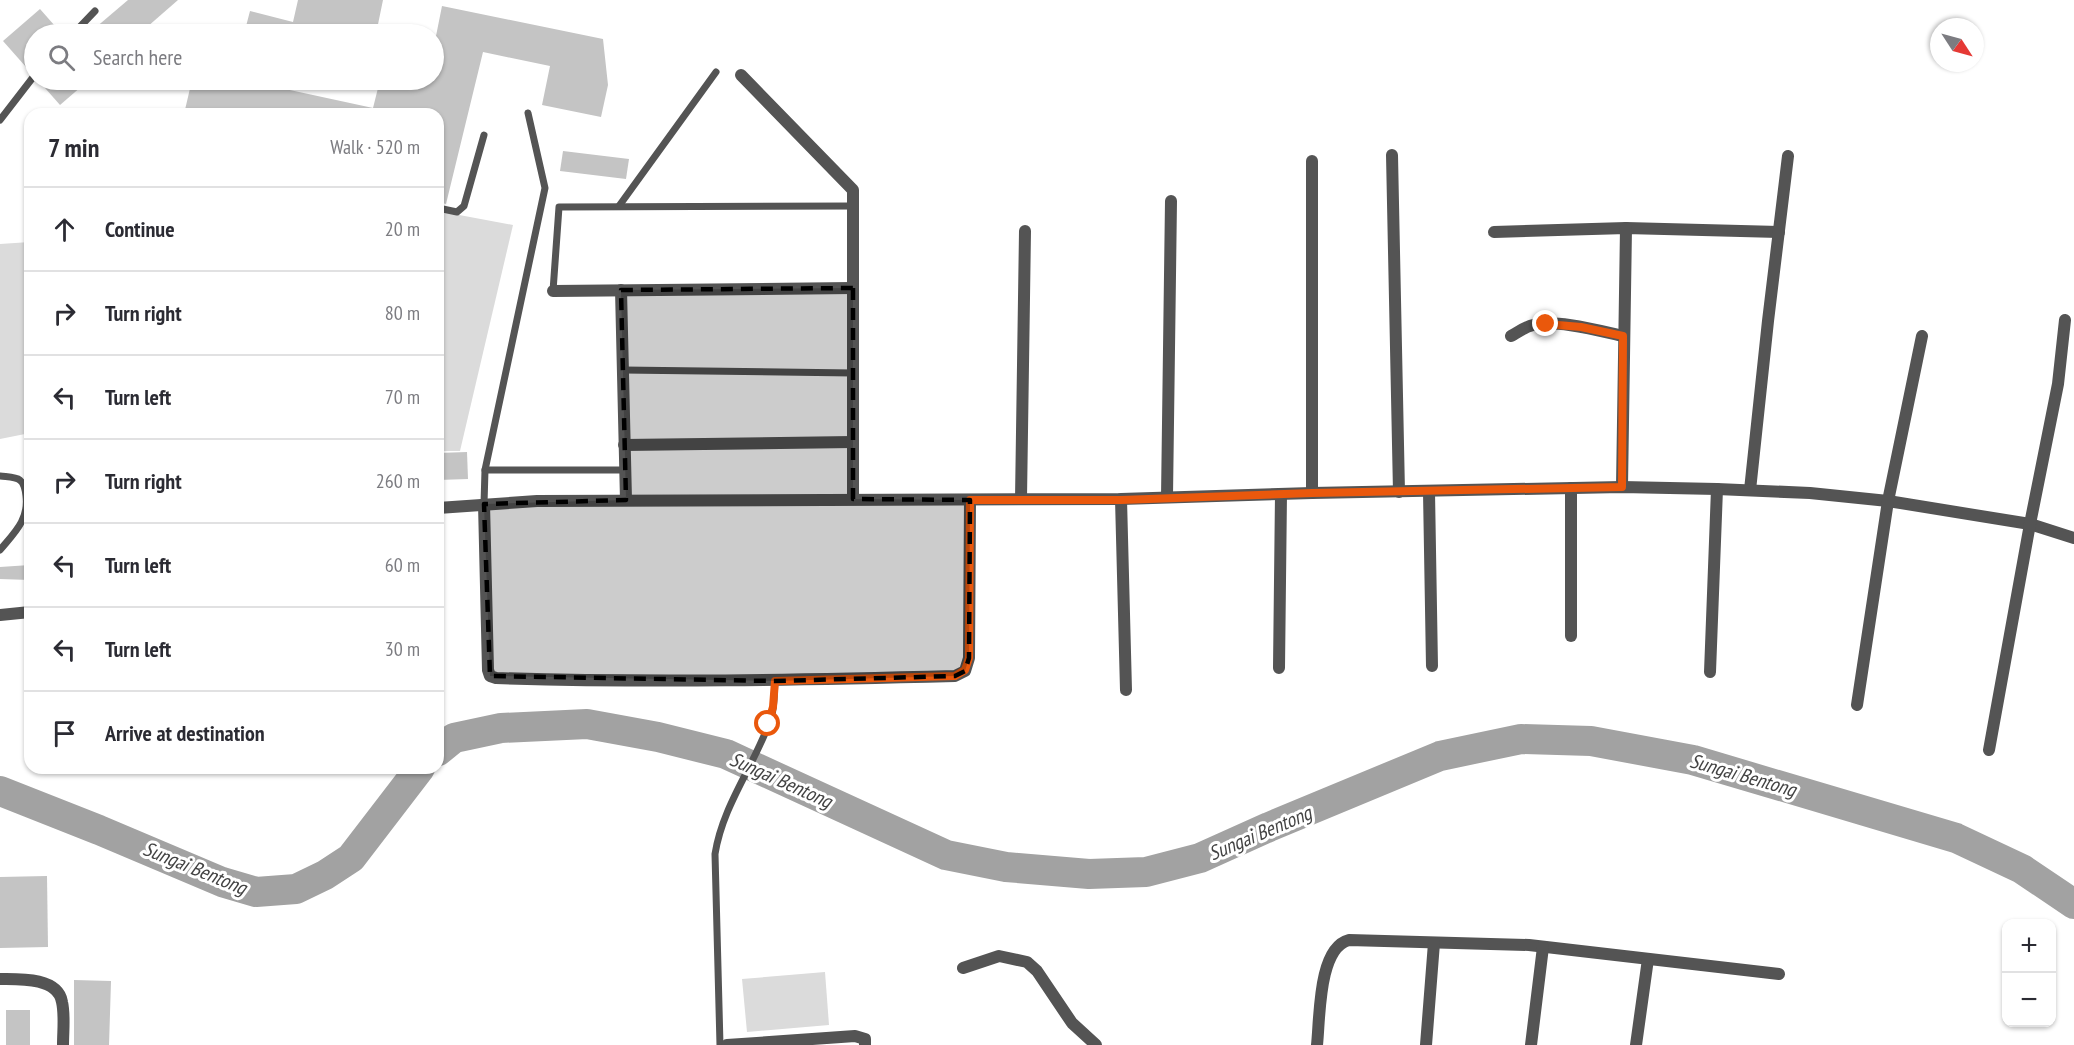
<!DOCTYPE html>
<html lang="en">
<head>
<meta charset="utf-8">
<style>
	body { margin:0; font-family:"PT Sans Narrow",sans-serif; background:#f7f7f7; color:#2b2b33 }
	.controls { position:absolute; right:18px; bottom:18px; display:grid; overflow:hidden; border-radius:12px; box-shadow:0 2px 4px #0004 }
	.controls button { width:54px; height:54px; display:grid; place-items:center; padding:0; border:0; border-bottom:2px solid #e1e1e2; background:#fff; color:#2b2b33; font:30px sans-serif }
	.compass { position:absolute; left:1930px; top:18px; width:54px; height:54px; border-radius:50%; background:#fff; box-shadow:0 2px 4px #0004; rotate:126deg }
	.stop { position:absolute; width:18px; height:18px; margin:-14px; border:4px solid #ea580c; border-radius:50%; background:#fff }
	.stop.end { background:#ea580c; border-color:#fff; box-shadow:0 2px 6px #0008 }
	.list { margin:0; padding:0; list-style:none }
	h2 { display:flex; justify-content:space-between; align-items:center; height:78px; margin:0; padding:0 24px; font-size:26px }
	h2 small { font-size:20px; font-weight:400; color:#7c7c81 }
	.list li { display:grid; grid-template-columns:39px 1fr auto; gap:18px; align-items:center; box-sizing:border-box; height:84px; padding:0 24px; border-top:2px solid #e1e1e2 }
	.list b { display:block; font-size:22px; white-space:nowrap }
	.list em { font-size:20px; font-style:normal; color:#7c7c81 }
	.icon { flex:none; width:33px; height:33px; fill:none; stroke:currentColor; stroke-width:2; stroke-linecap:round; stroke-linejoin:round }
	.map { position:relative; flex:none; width:2074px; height:1045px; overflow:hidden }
	.search { position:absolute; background:#fff; box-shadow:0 2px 4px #0004; left:24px; top:24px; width:420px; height:66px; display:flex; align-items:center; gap:15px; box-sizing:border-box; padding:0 21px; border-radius:33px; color:#7c7c81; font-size:22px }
	.panel { position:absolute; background:#fff; box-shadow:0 2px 4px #0004; left:24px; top:108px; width:420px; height:666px; border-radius:18px }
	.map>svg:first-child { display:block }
	.green { fill:#dbdbdb }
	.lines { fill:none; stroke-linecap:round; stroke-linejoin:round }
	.river { stroke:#a2a2a2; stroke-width:30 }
	.building { fill:#c4c4c4 }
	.service { stroke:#545454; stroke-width:7 }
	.minor { stroke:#545454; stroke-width:12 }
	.route { stroke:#ea580c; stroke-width:8 }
	.marked { fill:#000; fill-opacity:0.2; stroke:#000; stroke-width:4.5; stroke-dasharray:12 8; stroke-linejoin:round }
	.labels { text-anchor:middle; stroke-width:6; stroke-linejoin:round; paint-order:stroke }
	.water-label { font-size:20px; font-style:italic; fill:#434343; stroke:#fff }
</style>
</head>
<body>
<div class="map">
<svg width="2074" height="1045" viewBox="0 0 2074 1045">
	<rect width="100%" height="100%" fill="#fff"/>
	<!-- green -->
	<g class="green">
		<polygon points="438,211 513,225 460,451 438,451"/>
		<polygon points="30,242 30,433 0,439 0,244"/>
		<polygon points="825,972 829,1025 747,1032 742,979"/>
	</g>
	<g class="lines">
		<!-- river -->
		<g class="river">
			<polyline points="438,751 454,738 501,728 587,724 658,737 726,754 946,855 1006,867 1089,874 1146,872 1200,858 1269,827 1440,756 1521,739 1591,741 1693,760 1956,838 2022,869 2074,904"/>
			<polyline points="0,791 99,830 222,882 256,892 296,889 325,875 351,858 420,768"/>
		</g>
	</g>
	<!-- building -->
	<g class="building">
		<polygon points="128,0 178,0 139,34 88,34"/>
		<polygon points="298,0 383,0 376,34 244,34 250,11 293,22"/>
		<polygon points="442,6 603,39 608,85 601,117 542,105 550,66 483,52 446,204 438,202 438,114 184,114 192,80 243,80 373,108 380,80 434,80 434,46"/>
		<polygon points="40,9 62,34 34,34 34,59 26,67 3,41"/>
		<polygon points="38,80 89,80 60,105"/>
		<polygon points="563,151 629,159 626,179 560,171"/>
		<polygon points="467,452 468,479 438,480 438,453"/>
		<polygon points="30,565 30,580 0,579 0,567"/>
		<polygon points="47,876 48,947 0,948 0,877"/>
		<polygon points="74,980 111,981 109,1045 74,1045"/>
		<rect x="6" y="1010" width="24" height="35"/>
	</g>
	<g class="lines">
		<!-- service -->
		<g class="service">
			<polyline points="73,34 95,11"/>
			<polyline points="0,120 34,76"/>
			<polyline points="619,206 716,72"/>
			<polyline points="438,208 457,212 464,206 484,135"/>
			<polyline points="553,291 559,207 853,206"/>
			<polyline points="623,370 853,373"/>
			<polyline points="485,470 625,470"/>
			<path d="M 0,476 C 17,478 24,476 26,496 C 29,520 14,533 0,550"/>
			<polyline points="484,504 485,470 545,188 528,113"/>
			<path d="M 720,1045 L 715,854 C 723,804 755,765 771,718 C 775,706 774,693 775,681"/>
		</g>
		<!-- minor -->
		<g class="minor">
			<polyline points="741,75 853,190 853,499"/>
			<polyline points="1392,155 1399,492"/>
			<polyline points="1494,232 1626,228 1779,232"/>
			<polyline points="621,290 626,500"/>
			<polyline points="553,291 853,288"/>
			<path d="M 1511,336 C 1518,332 1525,327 1533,325 C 1555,319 1600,331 1623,336"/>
			<polyline points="624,445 853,442"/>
			<polyline points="1622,487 1626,228"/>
			<polyline points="1750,490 1768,321 1788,156"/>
			<polyline points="1429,492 1432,666"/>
			<polyline points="1312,493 1312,161"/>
			<polyline points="1167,497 1171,201"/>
			<polyline points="1021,499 1025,231"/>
			<polyline points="1121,499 1126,690"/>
			<path d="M 484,504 L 488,670 L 490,676 L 496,678 C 649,683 802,680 955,676 L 965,671 L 969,658 L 970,500"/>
			<polyline points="438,508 537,501 1121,499 1312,493 1622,487 1717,489 1810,493 1888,501 2030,524 2074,538"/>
			<polyline points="0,615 30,612"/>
			<polyline points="1571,636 1571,488"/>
			<polyline points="1279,668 1281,494"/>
			<polyline points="1710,672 1717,489"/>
			<polyline points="1857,705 1888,501 1922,336"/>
			<polyline points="1989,750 2030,524 2058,384 2065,320"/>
			<polyline points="963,968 999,956 1027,962 1037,971 1072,1023 1096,1045"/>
			<path d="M 0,979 C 18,979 58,977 62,1002 C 65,1015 63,1031 63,1045"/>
			<polyline points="727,1045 855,1036 865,1039 865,1045"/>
			<path d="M 1317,1045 C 1320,1018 1318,948 1349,940 L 1529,945 L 1779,974"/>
			<polyline points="1426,1045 1434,943"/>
			<polyline points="1531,1045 1543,947"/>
			<polyline points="1636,1045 1648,959"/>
		</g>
	</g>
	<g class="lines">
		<!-- route -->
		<polyline class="route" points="768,724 773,707 775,681 955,676 965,670 969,658 970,500 1121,500 1312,493 1622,487 1623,336 1581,327 1546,324"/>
	</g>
	<!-- marked area -->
	<path class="marked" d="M 853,288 L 853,499 L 970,500 L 969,658 L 965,671 L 955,676 L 775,681 L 490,676 L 484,504 L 626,500 L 621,290 Z"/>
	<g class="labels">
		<!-- water labels -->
		<g class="water-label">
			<text transform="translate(1743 775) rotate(16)" y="7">Sungai Bentong</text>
			<text transform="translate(781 780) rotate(24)" y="7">Sungai Bentong</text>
			<text transform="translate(1260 833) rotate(-23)" y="7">Sungai Bentong</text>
			<text transform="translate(195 868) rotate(22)" y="7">Sungai Bentong</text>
		</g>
	</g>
</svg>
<div class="controls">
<button>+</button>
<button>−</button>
</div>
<svg class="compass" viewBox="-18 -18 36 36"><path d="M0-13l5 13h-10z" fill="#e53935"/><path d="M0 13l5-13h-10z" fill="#7c7c81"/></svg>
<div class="stop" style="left:768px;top:724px"></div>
<div class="stop end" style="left:1546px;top:324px"></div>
<div class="search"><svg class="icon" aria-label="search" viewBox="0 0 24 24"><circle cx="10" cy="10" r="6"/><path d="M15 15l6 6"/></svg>Search here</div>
<section class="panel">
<h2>7 min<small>Walk · 520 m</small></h2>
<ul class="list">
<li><svg class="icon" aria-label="ahead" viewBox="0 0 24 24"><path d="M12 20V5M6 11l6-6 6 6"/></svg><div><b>Continue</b></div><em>20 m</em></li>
<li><svg class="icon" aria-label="right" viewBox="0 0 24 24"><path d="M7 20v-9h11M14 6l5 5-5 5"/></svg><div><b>Turn right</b></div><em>80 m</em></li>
<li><svg class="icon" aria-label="left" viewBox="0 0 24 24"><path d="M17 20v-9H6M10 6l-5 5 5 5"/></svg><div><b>Turn left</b></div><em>70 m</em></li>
<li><svg class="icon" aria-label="right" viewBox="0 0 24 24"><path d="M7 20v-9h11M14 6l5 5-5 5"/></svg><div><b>Turn right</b></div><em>260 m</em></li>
<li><svg class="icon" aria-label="left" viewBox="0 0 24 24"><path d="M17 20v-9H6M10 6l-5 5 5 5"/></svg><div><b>Turn left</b></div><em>60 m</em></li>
<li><svg class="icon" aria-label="left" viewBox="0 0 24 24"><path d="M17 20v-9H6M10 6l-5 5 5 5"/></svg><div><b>Turn left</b></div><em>30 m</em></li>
<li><svg class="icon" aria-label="arrive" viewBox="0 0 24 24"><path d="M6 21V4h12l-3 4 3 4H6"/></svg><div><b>Arrive at destination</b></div></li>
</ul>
</section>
</div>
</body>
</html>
